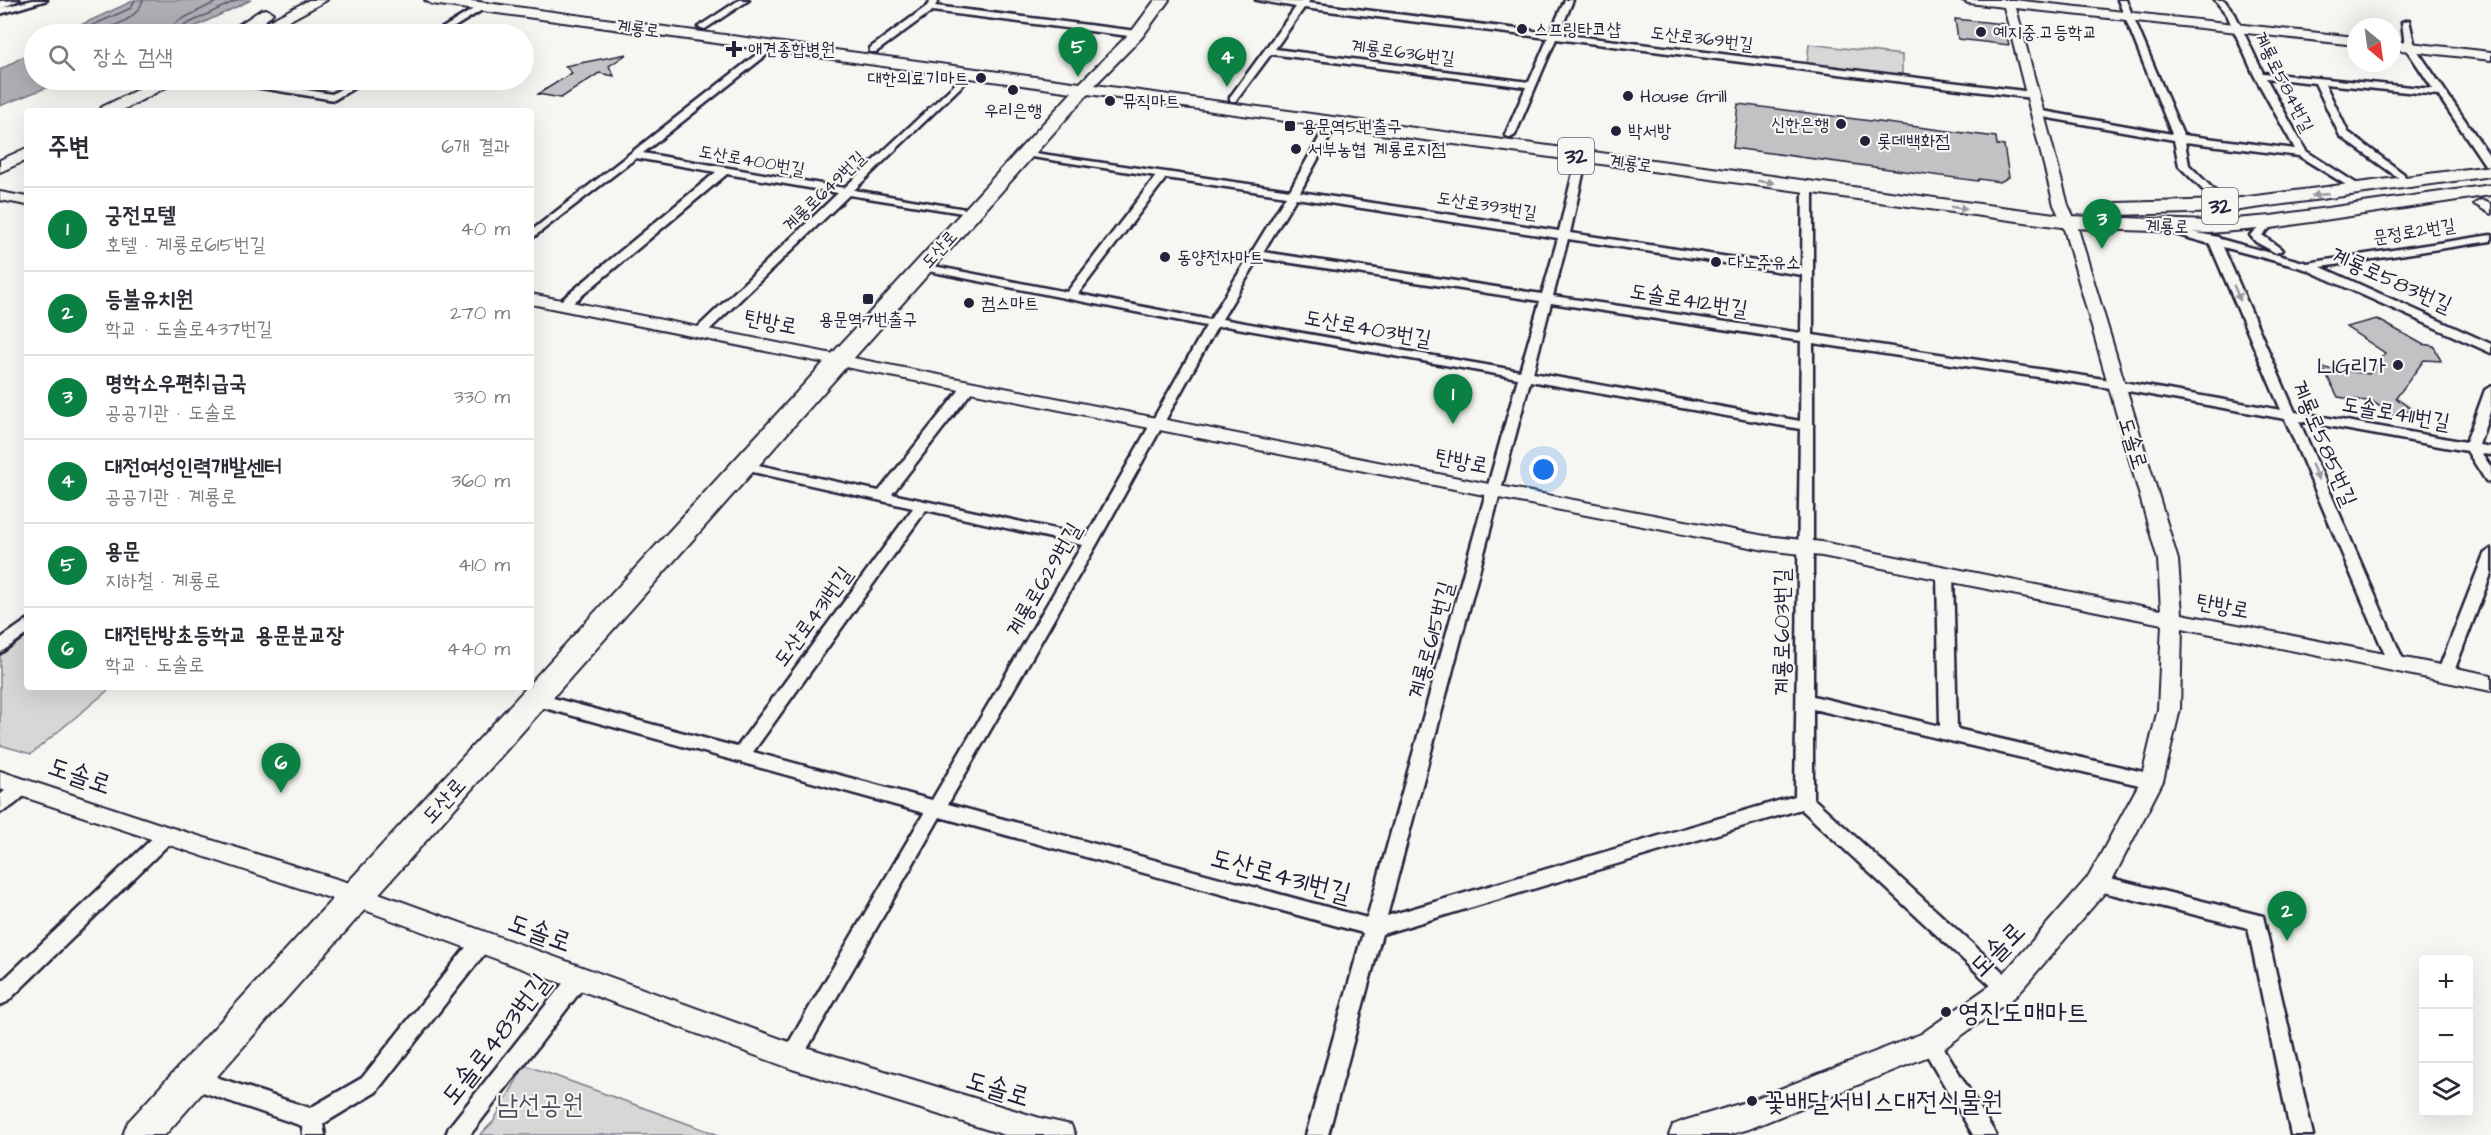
<!DOCTYPE html>
<html lang="ko">
<head>
<meta charset="utf-8">
<style>
	body { margin:0; font-family:"Architects Daughter","Poor Story",sans-serif; background:#f7f7f7; color:#2b2b33 }
	.controls { position:absolute; right:18px; bottom:18px; display:grid; overflow:hidden; border-radius:6px; box-shadow:0 6px 24px #0002 }
	.controls button { width:54px; height:54px; display:grid; place-items:center; padding:0; border:0; border-bottom:2px solid #e1e1e2; background:#fff; color:#2b2b33; font:30px sans-serif }
	.compass { position:absolute; left:2347px; top:18px; width:54px; height:54px; border-radius:50%; background:#fff; box-shadow:0 6px 24px #0002; rotate:151deg }
	.you { position:absolute; left:1544px; top:470px; width:21px; height:21px; margin:-15px; border:4px solid #fff; border-radius:50%; background:#1a73e8; box-shadow:0 0 0 9px #1a73e833 }
	.badge { display:grid; place-items:center; width:39px; height:39px; border-radius:50%; background:#0b8043; color:#fff; font-size:20px; font-weight:700 }
	.pin { position:absolute; translate:-50% -50px; filter:drop-shadow(0 2px 3px #0008) }
	.pin::after { content:''; position:absolute; top:32px; width:21px; height:18px; background:inherit; clip-path:polygon(0 0,100% 0,50% 100%) }
	.list { margin:0; padding:0; list-style:none }
	h2 { display:flex; justify-content:space-between; align-items:center; height:78px; margin:0; padding:0 24px; font-size:26px }
	h2 small { font-size:20px; font-weight:400; color:#7c7c81 }
	.list li { display:grid; grid-template-columns:39px 1fr auto; gap:18px; align-items:center; box-sizing:border-box; height:84px; padding:0 24px; border-top:2px solid #e1e1e2 }
	.list b { display:block; font-size:22px; white-space:nowrap }
	.list p { margin:0; font-size:20px; white-space:nowrap; color:#7c7c81 }
	.list em { font-size:20px; font-style:normal; color:#7c7c81 }
	.icon { flex:none; width:33px; height:33px; fill:none; stroke:currentColor; stroke-width:2; stroke-linecap:round; stroke-linejoin:round }
	.map { position:relative; flex:none; width:2491px; height:1135px; overflow:hidden }
	.search { position:absolute; background:#fff; box-shadow:0 6px 24px #0002; left:24px; top:24px; width:510px; height:66px; display:flex; align-items:center; gap:15px; box-sizing:border-box; padding:0 21px; border-radius:33px; color:#7c7c81; font-size:22px }
	.panel { position:absolute; background:#fff; box-shadow:0 6px 24px #0002; left:24px; top:108px; width:510px; height:582px; border-radius:6px }
	.map>svg:first-child { display:block }
	.green { fill:#d7d7d7; stroke:#7c7c89; stroke-width:1.5 }
	.water { fill:#adadb3; stroke:#757583; stroke-width:1.5 }
	.lines { fill:none; stroke-linecap:round; stroke-linejoin:round }
	.shore { stroke:#5a5a6b; stroke-width:1.5 }
	.building { fill:#c2c2c4; stroke:#22223b; stroke-width:1.5 }
	.minor-casing { stroke:#22223b; stroke-width:5 }
	.tertiary-casing { stroke:#22223b; stroke-width:4 }
	.secondary-casing { stroke:#22223b; stroke-width:5 }
	.primary-casing { stroke:#22223b; stroke-width:4 }
	.minor { fill:#f6f6f2; fill-rule:evenodd }
	.tertiary { fill:#f6f6f2; fill-rule:evenodd }
	.secondary { fill:#f6f6f2; fill-rule:evenodd }
	.primary { fill:#f6f6f2; fill-rule:evenodd }
	.oneway { fill:#9797a0 }
	.poi-dot { fill:#22223b; stroke:#f6f6f2; stroke-width:2 }
	.labels { text-anchor:middle; stroke-width:4.5; stroke-linejoin:round; paint-order:stroke }
	.far-street-label { font-size:18px; fill:#22223b; stroke:#f6f6f2 }
	.far-poi-label { font-size:18px; fill:#22223b; stroke:#f6f6f2; text-anchor:start }
	.shield { fill:#f6f6f2; stroke:#626272; stroke-width:1.5 }
	.shield-label { font-size:21px; font-weight:bold; fill:#22223b }
	.street-label { font-size:22px; fill:#22223b; stroke:#f6f6f2 }
	.poi-label { font-size:22px; fill:#22223b; stroke:#f6f6f2; text-anchor:end }
	.near-street-label { font-size:27px; fill:#22223b; stroke:#f6f6f2 }
	.near-poi-label { font-size:27px; fill:#22223b; stroke:#f6f6f2; text-anchor:start }
	.near-park-label { font-size:27px; fill:#4f4f62; stroke:#f6f6f2 }
</style>
</head>
<body>
<div class="map">
<svg width="2491" height="1135" viewBox="0 0 2491 1135">
	<rect width="100%" height="100%" fill="#f6f6f2"/>
	<filter id="ink" filterUnits="userSpaceOnUse"><feTurbulence type="fractalNoise" baseFrequency=".0167" numOctaves="2"/><feDisplacementMap in="SourceGraphic" scale="12" xChannelSelector="R" yChannelSelector="G"/><feConvolveMatrix kernelMatrix="1 2 1 2 8 2 1 2 1" color-interpolation-filters="sRGB"/></filter>
	<g filter="url(#ink)">
		<!-- green -->
		<g class="green">
			<polygon points="1809,44 1902,55 1902,75 1890,78 1807,65"/>
			<polygon points="27,635 27,687 112,687 31,754 0,745 0,656"/>
			<polygon points="525,1065 719,1135 480,1135 493,1122"/>
		</g>
		<!-- water -->
		<g class="water">
			<polygon points="135,0 251,0 180,34 61,34"/>
			<polygon points="34,50 34,80 66,80 0,106 0,70"/>
		</g>
		<g class="lines">
			<!-- shore -->
			<g class="shore">
				<polyline points="73,34 131,8 135,0"/>
				<path d="M 91,34 C 110,27 136,22 143,0"/>
				<polyline points="172,34 173,26 178,21 220,0"/>
				<polyline points="179,34 183,26 237,0"/>
			</g>
		</g>
		<!-- building -->
		<g class="building">
			<polygon points="1955,19 2004,24 2009,45 1958,39"/>
			<polygon points="627,54 609,66 614,76 599,73 561,98 538,94 572,73 565,66"/>
			<polygon points="1738,104 1996,137 1997,145 2004,146 2009,177 2000,182 1979,179 1978,181 1733,148"/>
			<polygon points="2377,319 2422,344 2434,346 2441,361 2424,360 2396,398 2413,410 2393,415 2373,402 2338,397 2323,368 2369,374 2385,353 2346,327"/>
		</g>
		<g class="lines">
			<!-- minor casing -->
			<g class="minor-casing">
				<g id="minor">
					<polygon points="33,0 47,0 0,14 0,8"/>
					<polygon points="739,0 749,0 705,29 698,27"/>
					<polygon points="931,0 939,0 935,6 1137,31 1141,34 1137,37 932,11 876,52 870,52 870,48 927,6"/>
					<path d="M 1256,0 L 1300,2 L 1302,0 L 1310,0 L 1308,3 L 1550,33 L 1565,0 L 1573,0 L 1559,34 L 2032,92 L 2037,95 L 2032,98 L 1556,39 L 1515,135 L 1510,138 L 1505,135 L 1526,87 L 1271,54 L 1236,101 L 1230,101 L 1230,97 L 1296,7 ZM 1304,8 L 1548,38 L 1529,82 L 1275,49 Z"/>
					<polygon points="2118,0 2126,0 2183,135 2295,149 2254,75 2227,15 2215,0 2224,0 2235,14 2263,73 2433,89 2405,47 2402,22 2409,20 2415,47 2491,158 2491,166 2485,165 2438,95 2325,84 2348,132 2404,174 2404,178 2400,179 2340,136 2315,83 2266,78 2306,151 2365,189 2360,192 2356,191 2299,156 2185,142 2189,165 2230,206 2225,209 2221,208 2179,166 2174,140 2037,116 2032,113 2037,110 2172,134"/>
					<polygon points="480,5 487,7 443,34 433,34"/>
					<polygon points="770,44 778,46 643,153 844,188 970,70 973,71 973,75 854,190 971,210 975,211 975,215 849,195 704,335 700,336 694,332 696,329 838,193 727,174 567,308 559,308 559,302 716,172 636,158 531,239 531,231"/>
					<polygon points="226,80 245,80 332,94 356,80 367,80 334,100 231,83"/>
					<path d="M 1333,119 L 1338,122 L 1300,192 L 1559,231 L 1577,156 L 1582,153 L 1587,156 L 1570,233 L 1802,268 L 1803,187 L 1808,184 L 1813,187 L 1813,335 L 2117,381 L 2281,410 L 2210,244 L 2161,230 L 2161,226 L 2218,237 L 2220,239 L 2307,263 L 2491,235 L 2491,241 L 2321,267 L 2491,344 L 2491,353 L 2305,269 L 2223,247 L 2295,412 L 2466,442 L 2485,390 L 2491,386 L 2491,409 L 2479,445 L 2491,447 L 2491,455 L 2482,454 L 2491,467 L 2491,483 L 2486,481 L 2467,451 L 2299,421 L 2405,664 L 2403,668 L 2391,668 L 2389,664 L 2285,419 L 2117,389 L 1813,343 L 1813,696 L 1940,726 L 1937,574 L 1945,569 L 1953,574 L 1957,729 L 2152,774 L 2158,776 L 2161,781 L 2158,786 L 2152,788 L 1813,709 L 1813,798 L 2014,982 L 2017,988 L 2014,994 L 2007,997 L 2000,994 L 1801,809 L 1382,934 L 1328,1135 L 1306,1135 L 1363,933 L 940,817 L 799,1063 L 792,1066 L 785,1063 L 782,1056 L 785,1049 L 924,813 L 534,705 L 528,703 L 526,699 L 528,695 L 534,693 L 737,747 L 913,508 L 744,470 L 737,466 L 744,462 L 879,491 L 965,383 L 975,383 L 976,386 L 892,494 L 1087,536 L 1206,326 L 923,270 L 917,267 L 923,264 L 1067,292 L 1156,176 L 1025,156 L 1021,155 L 1021,151 L 1290,190 L 1328,122 ZM 1166,178 L 1286,196 L 1210,320 L 1078,294 ZM 1296,198 L 1558,238 L 1542,294 L 1263,252 ZM 1568,239 L 1802,275 L 1801,333 L 1553,296 ZM 1259,258 L 1540,301 L 1520,371 L 1222,319 ZM 1551,303 L 1801,341 L 1800,421 L 1533,373 ZM 1226,326 L 1518,378 L 1367,918 L 948,804 L 1098,542 L 1217,327 ZM 1530,381 L 1800,429 L 1795,796 L 1387,916 ZM 926,510 L 1082,545 L 932,800 L 753,752 Z"/>
					<polygon points="2271,219 2277,222 2262,235 2280,248 2282,250 2276,253 2256,242 2250,235"/>
					<polygon points="2491,549 2491,574 2453,674 2451,678 2439,678 2437,674 2484,554"/>
					<polygon points="27,620 27,634 0,653 0,639"/>
					<path d="M 21,780 L 27,782 L 30,787 C 25,797 11,809 0,812 L 0,795 L 15,782 Z"/>
					<polygon points="166,828 172,831 175,836 172,841 7,1002 0,1005 0,983 160,831"/>
					<polygon points="2098,875 2263,916 2313,1135 2291,1135 2248,928 2091,889 2089,883 2091,877"/>
					<polygon points="482,933 489,936 492,942 489,948 376,1092 323,1124 325,1135 303,1135 302,1126 185,1086 182,1079 185,1072 192,1069 310,1108 362,1078 475,936"/>
					<polygon points="579,969 586,972 589,978 586,984 470,1135 446,1135 449,1127 572,972"/>
					<polygon points="1930,1033 1937,1036 1996,1135 1973,1135 1920,1043 1923,1036"/>
				</g>
			</g>
			<!-- tertiary casing -->
			<g class="tertiary-casing">
				<g id="tertiary">
					<polygon points="1962,0 2014,0 2356,37 2356,45 2016,8 2068,205 2076,222 2178,560 2182,614 2491,675 2491,691 2182,628 2180,709 2163,781 2107,890 2016,996 1939,1052 1749,1129 1728,1135 1669,1135 1673,1125 1683,1121 1749,1101 1921,1034 1998,980 2089,876 2141,780 2158,709 2162,624 1822,556 1765,550 1494,497 531,304 531,294 1494,485 1765,536 1822,542 2161,610 2158,560 2062,222 2054,205 2004,7 1968,3"/>
					<polygon points="2392,41 2491,52 2491,60 2392,49"/>
					<polygon points="0,192 27,197 27,205 0,200"/>
					<polygon points="2481,200 2491,204 2491,214 2474,204"/>
					<polygon points="0,771 166,826 356,885 792,1043 1040,1118 1071,1125 1075,1135 1005,1135 792,1069 354,906 0,789"/>
				</g>
			</g>
			<!-- secondary casing -->
			<g class="secondary-casing">
				<polygon id="secondary" points="19,0 0,9 0,1"/>
			</g>
			<!-- primary casing -->
			<g class="primary-casing">
				<g id="primary">
					<polygon points="309,0 327,0 265,34 225,34 261,10 266,9 273,13 261,25"/>
					<polygon points="425,0 464,0 1080,83 1132,31 1155,0 1169,0 1142,37 1095,85 2069,216 2209,221 2271,216 2491,185 2491,195 2271,228 2209,233 2069,228 1088,94 165,1135 123,1135 128,1122 527,687 531,687 531,682 1072,92 432,4"/>
					<polygon points="157,80 176,80 174,83 121,111 100,111 102,107"/>
					<polygon points="27,148 27,160 0,172 0,160"/>
					<polygon points="2491,166 2491,176 2225,212 2116,215 2109,213 2107,209 2109,205 2116,203 2225,200"/>
				</g>
			</g>
			<!-- minor -->
			<use href="#minor" class="minor"/>
			<!-- tertiary -->
			<use href="#tertiary" class="tertiary"/>
			<!-- secondary -->
			<use href="#secondary" class="secondary"/>
			<!-- primary -->
			<use href="#primary" class="primary"/>
		</g>
		<!-- one-way arrows -->
		<defs><path id="oneway-solid" d="M-6-.8H1V-3.2L6.5 0L1 3.2V.8H-6Z" transform="scale(1.5)"/></defs>
		<g class="oneway">
			<use href="#oneway-solid" transform="translate(1766 182) rotate(8)"/>
			<use href="#oneway-solid" transform="translate(2320 195) rotate(172)"/>
			<use href="#oneway-solid" transform="translate(1959 208) rotate(8)"/>
			<use href="#oneway-solid" transform="translate(2237 293) rotate(67)"/>
			<use href="#oneway-solid" transform="translate(2315 472) rotate(67)"/>
		</g>
	</g>
	<!-- markers -->
	<g class="poi-dot">
		<circle cx="1522" cy="29" r="6"/>
		<circle cx="1981" cy="32" r="6"/>
		<path d="M731 40h6v6h6v6h-6v6h-6v-6h-6v-6h6z"/>
		<circle cx="981" cy="78" r="6"/>
		<circle cx="1013" cy="90" r="6"/>
		<circle cx="1628" cy="96" r="6"/>
		<circle cx="1110" cy="101" r="6"/>
		<circle cx="1841" cy="124" r="6"/>
		<rect x="1284" y="120" width="12" height="12" rx="3"/>
		<circle cx="1616" cy="131" r="6"/>
		<circle cx="1865" cy="141" r="6"/>
		<circle cx="1296" cy="149" r="6"/>
		<circle cx="1165" cy="257" r="6"/>
		<circle cx="1716" cy="262" r="6"/>
		<rect x="862" y="293" width="12" height="12" rx="3"/>
		<circle cx="969" cy="303" r="6"/>
		<circle cx="2398" cy="365" r="6"/>
		<circle cx="1946" cy="1012" r="6"/>
		<circle cx="1752" cy="1101" r="6"/>
	</g>
	<g class="labels">
		<!-- far-street labels -->
		<g class="far-street-label">
			<text transform="translate(638 28) rotate(8)" y="6">계룡로</text>
			<text transform="translate(1702 38) rotate(7)" y="6">도산로369번길</text>
			<text transform="translate(1403 52) rotate(7)" y="6">계룡로636번길</text>
			<text transform="translate(2284 82) rotate(63)" y="6">계룡로584번길</text>
			<text transform="translate(752 160) rotate(10)" y="6">도산로400번길</text>
			<text transform="translate(1631 163) rotate(8)" y="6">계룡로</text>
			<text transform="translate(824 191) rotate(-44)" y="6">계룡로649번길</text>
			<text transform="translate(1487 205) rotate(9)" y="6">도산로393번길</text>
			<text transform="translate(2167 226) rotate(1)" y="6">계룡로</text>
			<text transform="translate(2414 231) rotate(-9)" y="6">문정로2번길</text>
			<text transform="translate(939 249) rotate(-48)" y="6">도산로</text>
		</g>
		<!-- far-poi labels -->
		<g class="far-poi-label">
			<text x="1534" y="35">스프링타코샵</text>
			<text x="1993" y="38">예지중.고등학교</text>
			<text x="748" y="55">애견종합병원</text>
			<text x="969" y="84" text-anchor="end">대한의료기마트</text>
			<text x="1640" y="102">House Grill</text>
			<text x="1122" y="107">뮤직마트</text>
			<text x="1013" y="116" text-anchor="middle">우리은행</text>
			<text x="1829" y="130" text-anchor="end">신한은행</text>
			<text x="1302" y="132">용문역5번출구</text>
			<text x="1628" y="137">박서방</text>
			<text x="1877" y="147">롯데백화점</text>
			<text x="1308" y="155">서부농협 계룡로지점</text>
			<text x="1177" y="263">동양전자마트</text>
			<text x="1728" y="268">다노주유소</text>
			<text x="981" y="309">컴스마트</text>
			<text x="868" y="325" text-anchor="middle">용문역7번출구</text>
		</g>
		<!-- shield labels -->
		<g class="shield">
			<rect x="1558" y="138" width="36" height="36" rx="4.5"/>
			<rect x="2202" y="188" width="36" height="36" rx="4.5"/>
		</g>
		<g class="shield-label">
			<text x="1576" y="163">32</text>
			<text x="2220" y="213">32</text>
		</g>
		<!-- street labels -->
		<g class="street-label">
			<text transform="translate(2392 279) rotate(24)" y="8">계룡로583번길</text>
			<text transform="translate(1689 299) rotate(9)" y="8">도솔로412번길</text>
			<text transform="translate(771 321) rotate(11)" y="8">탄방로</text>
			<text transform="translate(1368 327) rotate(10)" y="8">도산로403번길</text>
			<text transform="translate(2396 412) rotate(10)" y="8">도솔로411번길</text>
			<text transform="translate(2134 443) rotate(73)" y="8">도솔로</text>
			<text transform="translate(2325 443) rotate(67)" y="8">계룡로585번길</text>
			<text transform="translate(1462 460) rotate(11)" y="8">탄방로</text>
			<text transform="translate(1043 579) rotate(-60)" y="8">계룡로629번길</text>
			<text transform="translate(2223 605) rotate(11)" y="8">탄방로</text>
			<text transform="translate(812 616) rotate(-54)" y="8">도산로431번길</text>
			<text transform="translate(1781 632) rotate(-90)" y="8">계룡로603번길</text>
			<text transform="translate(1430 640) rotate(-75)" y="8">계룡로615번길</text>
			<text transform="translate(443 800) rotate(-48)" y="8">도산로</text>
		</g>
		<!-- poi labels -->
		<g class="poi-label">
			<text x="2386" y="373">LIG리가</text>
		</g>
		<!-- near-street labels -->
		<g class="near-street-label">
			<text transform="translate(80 775) rotate(19)" y="9">도솔로</text>
			<text transform="translate(1281 875) rotate(15)" y="9">도산로431번길</text>
			<text transform="translate(540 932) rotate(20)" y="9">도솔로</text>
			<text transform="translate(1997 949) rotate(-45)" y="9">도솔로</text>
			<text transform="translate(495 1039) rotate(-52)" y="9">도솔로483번길</text>
			<text transform="translate(998 1088) rotate(17)" y="9">도솔로</text>
		</g>
		<!-- near-poi labels -->
		<g class="near-poi-label">
			<text x="1958" y="1021">영진도매마트</text>
			<text x="1764" y="1110">꽃배달서비스대전식물원</text>
		</g>
		<!-- near-park labels -->
		<g class="near-park-label">
			<text x="540" y="1113">남선공원</text>
		</g>
	</g>
</svg>
<div class="controls">
<button>+</button>
<button>−</button>
<button><svg class="icon" aria-label="layers" viewBox="0 0 24 24"><path d="M12 4l9 5-9 5-9-5zM3 14l9 5 9-5"/></svg></button>
</div>
<svg class="compass" viewBox="-18 -18 36 36"><path d="M0-13l5 13h-10z" fill="#e53935"/><path d="M0 13l5-13h-10z" fill="#7c7c81"/></svg>
<div class="you"></div>
<div class="pin badge" style="left:1453px;top:424px">1</div>
<div class="pin badge" style="left:2287px;top:941px">2</div>
<div class="pin badge" style="left:2102px;top:249px">3</div>
<div class="pin badge" style="left:1227px;top:87px">4</div>
<div class="pin badge" style="left:1078px;top:77px">5</div>
<div class="pin badge" style="left:281px;top:793px">6</div>
<div class="search"><svg class="icon" aria-label="search" viewBox="0 0 24 24"><circle cx="10" cy="10" r="6"/><path d="M15 15l6 6"/></svg>장소 검색</div>
<section class="panel">
<h2>주변<small>6개 결과</small></h2>
<ul class="list">
<li><span class="badge">1</span><div><b>궁전모텔</b><p>호텔 · 계룡로615번길</p></div><em>40 m</em></li>
<li><span class="badge">2</span><div><b>등불유치원</b><p>학교 · 도솔로437번길</p></div><em>270 m</em></li>
<li><span class="badge">3</span><div><b>명학소우편취급국</b><p>공공기관 · 도솔로</p></div><em>330 m</em></li>
<li><span class="badge">4</span><div><b>대전여성인력개발센터</b><p>공공기관 · 계룡로</p></div><em>360 m</em></li>
<li><span class="badge">5</span><div><b>용문</b><p>지하철 · 계룡로</p></div><em>410 m</em></li>
<li><span class="badge">6</span><div><b>대전탄방초등학교 용문분교장</b><p>학교 · 도솔로</p></div><em>440 m</em></li>
</ul>
</section>
</div>
</body>
</html>
